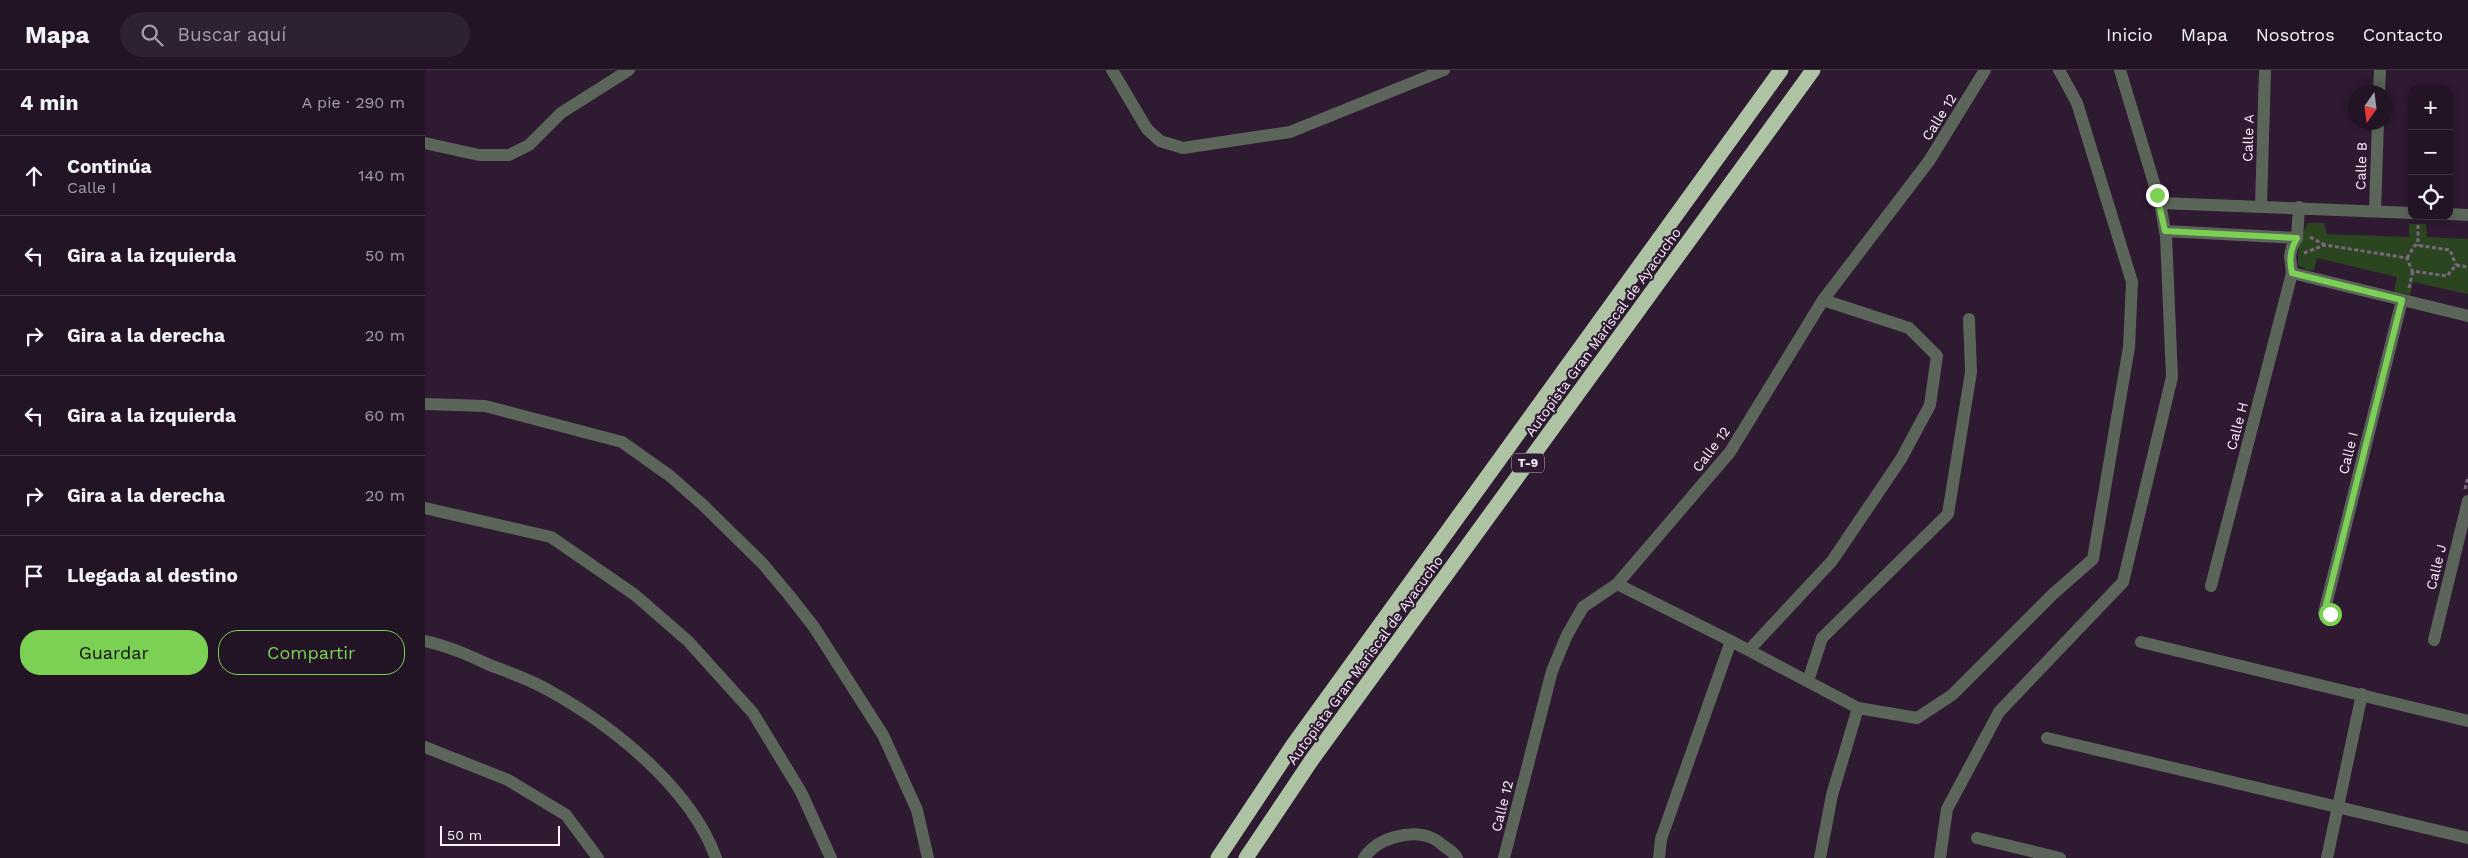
<!DOCTYPE html>
<html lang="es">
<head>
<meta charset="utf-8">
<style>
	body { margin:0; font-family:"Work Sans",sans-serif; background:#2e2132; color:#f1f3f6 }
	.controls { position:absolute; right:15px; top:15px; display:grid; overflow:hidden; border-radius:10px; box-shadow:0 2px 8px #0003 }
	.controls button { width:45px; height:45px; display:grid; place-items:center; padding:0; border:0; border-bottom:1px solid #3f3342; background:#221425; color:#f1f3f6; font:25px sans-serif }
	.compass { position:absolute; left:1923px; top:15px; width:45px; height:45px; border-radius:50%; background:#221425; box-shadow:0 2px 8px #0003; rotate:194deg }
	.scale { position:absolute; left:15px; bottom:12px; width:120px; box-sizing:border-box; padding-left:5px; border:2px solid #fcf1fd; border-top:0; font-size:14px; line-height:18px; white-space:nowrap; color:#fcf1fd; -webkit-text-stroke:4px #2e1a31; paint-order:stroke }
	.stop { position:absolute; width:15px; height:15px; margin:-11px; border:4px solid #7cd155; border-radius:50%; background:#fff }
	.stop.end { background:#7cd155; border-color:#fff; box-shadow:0 1px 5px #0008 }
	.list { margin:0; padding:0; list-style:none }
	h2 { display:flex; justify-content:space-between; align-items:center; height:65px; margin:0; padding:0 20px; font-size:21px }
	h2 small { font-size:16px; font-weight:400; color:#a29ea7 }
	.list li { display:grid; grid-template-columns:32px 1fr auto; gap:15px; align-items:center; box-sizing:border-box; height:80px; padding:0 20px; border-top:1px solid #3f3342 }
	.list b { display:block; font-size:19px; white-space:nowrap }
	.list p { margin:0; font-size:16px; white-space:nowrap; color:#a29ea7 }
	.list em { font-size:16px; font-style:normal; color:#a29ea7 }
	.actions { display:flex; gap:10px; padding:15px 20px }
	.actions a { flex:1; padding:11px 0; border:1px solid #7cd155; border-radius:20px; text-align:center; font-size:18px; color:#7cd155 }
	.actions .main { background:#7cd155; color:#111 }
	.icon { flex:none; width:28px; height:28px; fill:none; stroke:currentColor; stroke-width:2; stroke-linecap:round; stroke-linejoin:round }
	.map { position:relative; flex:none; width:2043px; height:788px; overflow:hidden }
	header { display:flex; align-items:center; gap:30px; box-sizing:border-box; height:70px; padding:0 25px; background:#221425; border-bottom:1px solid #3f3342 }
	header strong { font-size:24px }
	nav { display:flex; gap:28px; margin-inline-start:auto; font-size:18px }
	.search { width:350px; height:45px; background:#2e2132; display:flex; align-items:center; gap:12px; box-sizing:border-box; padding:0 18px; border-radius:28px; color:#a29ea7; font-size:19px }
	main { display:flex }
	aside { flex:1; background:#221425 }
	.map>svg:first-child { display:block }
	.green { fill:#2c4521 }
	.lines { fill:none; stroke-linecap:round; stroke-linejoin:round }
	.path { stroke:#79687b; stroke-width:3; stroke-dasharray:4 2.5; stroke-linecap:butt }
	.minor { stroke:#5c6559; stroke-width:12 }
	.highway { stroke:#adc3a4; stroke-width:15 }
	.route { stroke:#7cd155; stroke-width:6 }
	.labels { text-anchor:middle; stroke-width:4; stroke-linejoin:round; paint-order:stroke }
	.shield { fill:#2e1a31; stroke:#beb0c0; stroke-width:1 }
	.shield-label { font-size:12px; font-weight:bold; fill:#fcf1fd }
	.street-label { font-size:14px; fill:#fcf1fd; stroke:#2e1a31 }
</style>
</head>
<body>
<header>
<strong>Mapa</strong>
<div class="search"><svg class="icon" aria-label="search" viewBox="0 0 24 24"><circle cx="10" cy="10" r="6"/><path d="M15 15l6 6"/></svg>Buscar aquí</div>
<nav><a>Inicio</a><a>Mapa</a><a>Nosotros</a><a>Contacto</a></nav>
</header>
<main>
<aside>
<h2>4 min<small>A pie · 290 m</small></h2>
<ul class="list">
<li><svg class="icon" aria-label="ahead" viewBox="0 0 24 24"><path d="M12 20V5M6 11l6-6 6 6"/></svg><div><b>Continúa</b><p>Calle I</p></div><em>140 m</em></li>
<li><svg class="icon" aria-label="left" viewBox="0 0 24 24"><path d="M17 20v-9H6M10 6l-5 5 5 5"/></svg><div><b>Gira a la izquierda</b></div><em>50 m</em></li>
<li><svg class="icon" aria-label="right" viewBox="0 0 24 24"><path d="M7 20v-9h11M14 6l5 5-5 5"/></svg><div><b>Gira a la derecha</b></div><em>20 m</em></li>
<li><svg class="icon" aria-label="left" viewBox="0 0 24 24"><path d="M17 20v-9H6M10 6l-5 5 5 5"/></svg><div><b>Gira a la izquierda</b></div><em>60 m</em></li>
<li><svg class="icon" aria-label="right" viewBox="0 0 24 24"><path d="M7 20v-9h11M14 6l5 5-5 5"/></svg><div><b>Gira a la derecha</b></div><em>20 m</em></li>
<li><svg class="icon" aria-label="arrive" viewBox="0 0 24 24"><path d="M6 21V4h12l-3 4 3 4H6"/></svg><div><b>Llegada al destino</b></div></li>
</ul>
<div class="actions"><a class="main">Guardar</a><a>Compartir</a></div>
</aside>
<div class="map">
<svg width="2043" height="788" viewBox="0 0 2043 788">
	<rect width="100%" height="100%" fill="#2e1a31"/>
	<!-- green -->
	<path class="green" d="M 1883,153 L 1899,153 L 1902,164 L 1984,167 L 1984,154 L 2001,154 L 2002,167 L 2043,169 L 2043,224 L 1988,212 L 1985,225 L 1969,222 L 1972,207 L 1892,188 L 1889,200 L 1882,200 L 1873,195 C 1873,179 1874,167 1883,153 Z"/>
	<g class="lines">
		<!-- path -->
		<g class="path">
			<polyline points="1993,155 1993,176"/>
			<polyline points="1885,167 1900,175"/>
			<polyline points="1879,183 1900,175 1982,188 1987,201 2022,206 2031,195 2043,197"/>
			<polyline points="1982,188 1990,175 2025,180 2031,195"/>
			<polyline points="1984,218 1988,201"/>
			<polyline points="2040,419 2043,407"/>
		</g>
		<!-- minor -->
		<g class="minor">
			<polyline points="687,0 722,59 735,71 758,78 865,62 1019,0"/>
			<polyline points="1954,22 1955,0"/>
			<polyline points="0,73 54,85 84,85 104,75 136,43 204,0"/>
			<polyline points="1735,133 1987,143"/>
			<polyline points="1836,136 1840,0"/>
			<polyline points="1874,137 1872,168 1867,177 1865,186 1867,203 2043,246"/>
			<polyline points="1950,141 1953,52"/>
			<polyline points="2024,144 2043,145"/>
			<polyline points="1740,161 1872,168"/>
			<polyline points="0,334 60,336 197,372 245,406 278,435 338,494 364,525 389,557 458,665 492,740 503,788"/>
			<polyline points="0,438 126,467 210,525 263,571 328,643 376,722 406,788"/>
			<polyline points="1192,514 1306,571 1433,638 1492,648 1527,625 1628,524 1668,489 1704,277 1707,212 1652,33 1634,0"/>
			<polyline points="1786,516 1867,203"/>
			<polyline points="1899,543 1977,230"/>
			<polyline points="2009,570 2043,431"/>
			<path d="M 0,571 C 24,576 45,586 67,596 C 86,603 106,610 123,620 C 187,655 266,718 291,788"/>
			<polyline points="1716,572 2043,651"/>
			<polyline points="1324,580 1407,491 1476,389 1505,335 1512,286 1484,258 1398,230"/>
			<polyline points="1383,611 1397,568 1523,444 1546,302 1544,249"/>
			<polyline points="1622,668 2043,768"/>
			<polyline points="0,677 83,710 141,745 173,788"/>
			<polyline points="1552,768 1635,788"/>
			<path d="M 939,788 C 952,768 985,759 1007,768 C 1012,770 1016,774 1020,777 C 1025,780 1029,783 1032,788"/>
			<polyline points="1079,788 1127,601 1142,565 1158,537 1192,514 1305,382 1398,230 1504,91 1560,0"/>
			<polyline points="1234,788 1236,769 1306,571"/>
			<polyline points="1395,788 1407,725 1433,638"/>
			<polyline points="1515,788 1522,739 1574,642 1698,512 1747,307 1741,166 1735,133 1695,0"/>
			<polyline points="1902,788 1937,624"/>
		</g>
		<!-- highway -->
		<g class="highway">
			<polyline points="793,788 868,675 1356,0"/>
			<polyline points="821,788 886,691 1388,0"/>
		</g>
	</g>
	<g class="lines">
		<!-- route -->
		<path class="route" d="M 1732,125 L 1740,161 L 1872,168 C 1865,180 1864,190 1867,203 L 1977,230 L 1899,543 L 1905,544"/>
	</g>
	<g class="labels">
		<!-- shield labels -->
		<rect class="shield" x="1087" y="383.5" width="32" height="19" rx="4"/>
		<g class="shield-label">
			<text x="1103" y="397">T-9</text>
		</g>
		<!-- street labels -->
		<g class="street-label">
			<text transform="translate(1514 47) rotate(-58)" y="5">Calle 12</text>
			<text transform="translate(1823 68) rotate(-88)" y="5">Calle A</text>
			<text transform="translate(1936 96) rotate(-88)" y="5">Calle B</text>
			<text transform="translate(1178 262) rotate(-54)" y="5">Autopista Gran Mariscal de Ayacucho</text>
			<text transform="translate(1812 356) rotate(-75)" y="5">Calle H</text>
			<text transform="translate(1286 379) rotate(-53)" y="5">Calle 12</text>
			<text transform="translate(1923 383) rotate(-76)" y="5">Calle I</text>
			<text transform="translate(2011 497) rotate(-76)" y="5">Calle J</text>
			<text transform="translate(940 590) rotate(-54)" y="5">Autopista Gran Mariscal de Ayacucho</text>
			<text transform="translate(1077 736) rotate(-76)" y="5">Calle 12</text>
		</g>
	</g>
</svg>
<div class="controls">
<button>+</button>
<button>−</button>
<button><svg class="icon" aria-label="locate" viewBox="0 0 24 24"><circle cx="12" cy="12" r="6"/><path d="M12 2v4M12 18v4M2 12h4M18 12h4"/></svg></button>
</div>
<svg class="compass" viewBox="-18 -18 36 36"><path d="M0-13l5 13h-10z" fill="#e53935"/><path d="M0 13l5-13h-10z" fill="#a29ea7"/></svg>
<div class="scale">50 m</div>
<div class="stop" style="left:1905px;top:544px"></div>
<div class="stop end" style="left:1732px;top:125px"></div>
</div>
</main>
</body>
</html>
